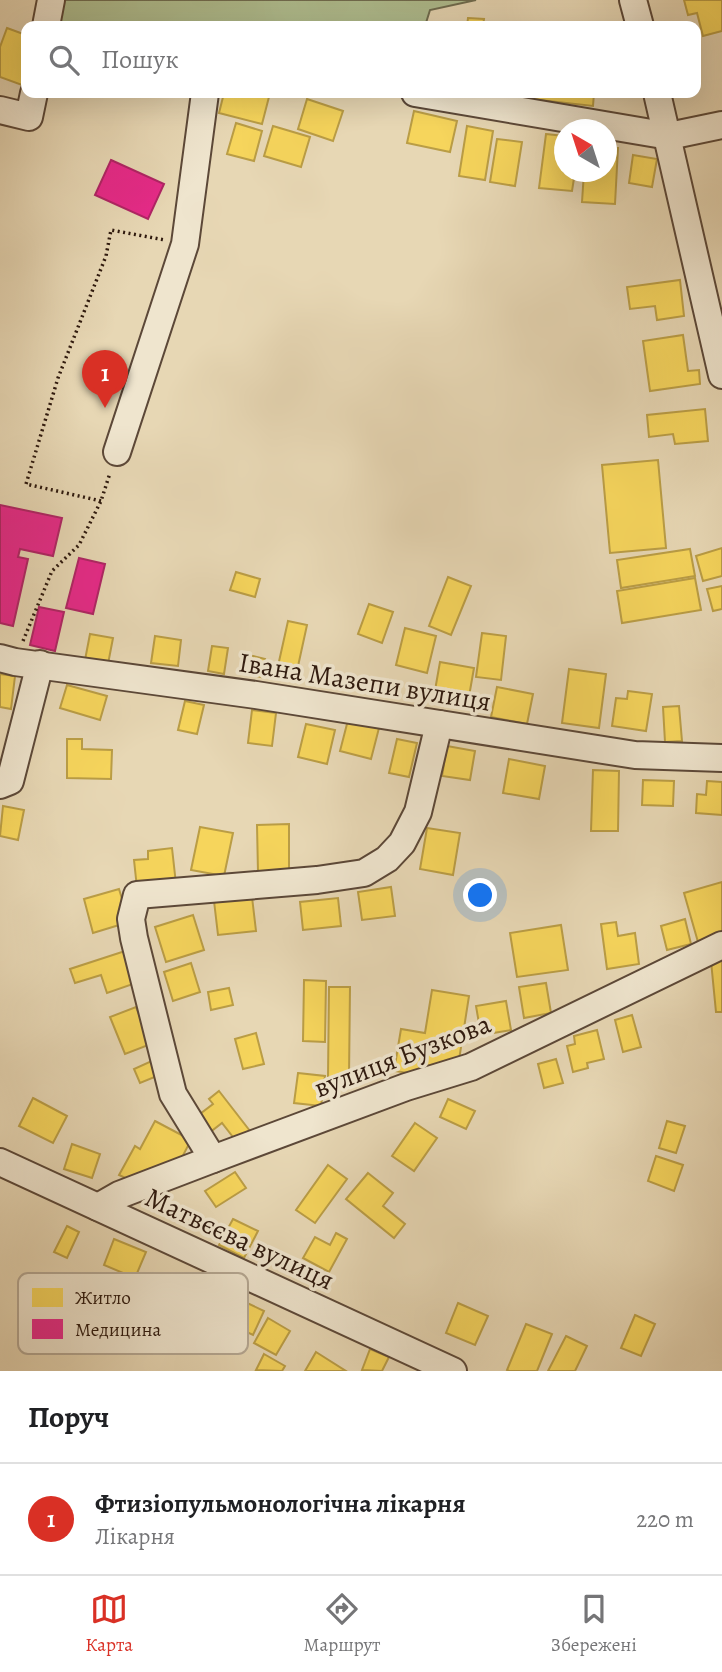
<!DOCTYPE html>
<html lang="uk">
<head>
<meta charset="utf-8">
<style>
	body { margin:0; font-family:Alegreya,serif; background:#f6f6f6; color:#202124 }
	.compass { position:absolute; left:554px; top:119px; width:63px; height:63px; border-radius:50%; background:#fff; box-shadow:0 7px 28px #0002; rotate:321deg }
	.you { position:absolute; left:481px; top:896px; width:24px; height:24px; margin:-18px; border:5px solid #fff; border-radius:50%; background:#1a73e8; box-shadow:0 0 0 10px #1a73e833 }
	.badge { display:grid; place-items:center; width:46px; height:46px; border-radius:50%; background:#d93025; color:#fff; font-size:23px; font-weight:700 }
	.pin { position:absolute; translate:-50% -58px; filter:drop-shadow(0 2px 4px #0008) }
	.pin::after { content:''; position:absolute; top:37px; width:24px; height:21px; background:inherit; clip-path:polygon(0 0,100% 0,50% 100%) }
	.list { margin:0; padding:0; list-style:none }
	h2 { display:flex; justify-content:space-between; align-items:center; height:91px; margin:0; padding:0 28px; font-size:30px }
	h2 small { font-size:23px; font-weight:400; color:#757577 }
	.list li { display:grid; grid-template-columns:46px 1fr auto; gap:21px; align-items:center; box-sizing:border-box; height:112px; padding:0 28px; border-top:2px solid #e0e0e0 }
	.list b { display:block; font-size:26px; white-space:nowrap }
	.list p { margin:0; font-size:23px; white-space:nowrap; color:#757577 }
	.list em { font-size:23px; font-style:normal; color:#757577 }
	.icon { flex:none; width:38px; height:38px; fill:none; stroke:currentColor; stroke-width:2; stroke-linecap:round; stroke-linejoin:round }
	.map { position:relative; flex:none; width:722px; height:1371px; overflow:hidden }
	.search { position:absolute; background:#fff; box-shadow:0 7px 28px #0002; left:21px; right:21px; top:21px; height:77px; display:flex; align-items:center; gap:18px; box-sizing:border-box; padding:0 24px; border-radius:14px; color:#757577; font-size:26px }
	.sheet { height:203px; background:#fff }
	nav { display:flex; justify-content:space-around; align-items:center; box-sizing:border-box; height:98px; border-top:2px solid #e0e0e0; background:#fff; font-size:19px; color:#757577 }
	nav a { display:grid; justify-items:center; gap:4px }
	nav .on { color:#d93025 }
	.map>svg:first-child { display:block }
	.green { fill:#afbf91; stroke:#6e6c50; stroke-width:2 }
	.homes { fill:#f6d55c; stroke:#ba9d45; stroke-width:2 }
	.health { fill:#e7298a; stroke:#b02465; stroke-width:2 }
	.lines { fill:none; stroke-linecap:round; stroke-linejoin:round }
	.minor-casing { stroke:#5c4838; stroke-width:30 }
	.path { stroke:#2e190e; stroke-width:3.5; stroke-dasharray:2 3.5; stroke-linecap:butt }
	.minor { stroke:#efe5ce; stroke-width:26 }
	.labels { text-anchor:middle; stroke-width:7; stroke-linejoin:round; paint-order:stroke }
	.street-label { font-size:28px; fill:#2e190e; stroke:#efe5ce }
	.key { fill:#efe5ce; stroke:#b5a894; stroke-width:2 }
	.key-label { font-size:19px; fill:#2e190e }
</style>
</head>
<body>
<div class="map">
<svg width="722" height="1371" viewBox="0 0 722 1371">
	<rect width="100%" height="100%" fill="#e7d7b4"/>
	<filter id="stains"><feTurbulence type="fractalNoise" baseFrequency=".00286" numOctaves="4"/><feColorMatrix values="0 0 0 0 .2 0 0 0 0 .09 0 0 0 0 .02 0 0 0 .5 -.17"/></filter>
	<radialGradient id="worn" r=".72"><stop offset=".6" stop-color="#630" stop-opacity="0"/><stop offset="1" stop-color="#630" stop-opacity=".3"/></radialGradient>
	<!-- green -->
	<polygon class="green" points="63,0 476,0 430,10 425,26 58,26"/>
	<!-- homes -->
	<g class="homes">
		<polygon points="684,0 722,0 722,31 703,36 697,13 688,15"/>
		<polygon points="468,18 484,19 483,26 467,26"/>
		<polygon points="7,28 26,35 26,74 22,85 0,77 0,47"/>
		<polygon points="224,93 270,93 262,124 219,113"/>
		<polygon points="478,93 594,93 593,106"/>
		<polygon points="307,99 343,111 333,141 298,129"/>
		<polygon points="414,111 457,121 450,152 407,143"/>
		<polygon points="236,123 262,131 254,161 227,154"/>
		<polygon points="273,126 310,137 301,167 264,156"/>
		<polygon points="467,126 493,131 485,180 459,176"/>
		<polygon points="546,134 564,136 564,172 575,172 572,191 539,188"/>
		<polygon points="497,139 522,142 515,186 490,182"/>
		<polygon points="606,148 618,148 615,204 582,202 584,172 606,172"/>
		<polygon points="633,155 657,159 652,187 629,183"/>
		<polygon points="680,280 684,316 657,320 655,306 630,309 627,287"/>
		<polygon points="683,335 688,371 699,370 700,384 650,391 643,341"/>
		<polygon points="705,409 708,441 675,444 673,434 649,437 647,415"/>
		<polygon points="658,460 666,548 610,553 602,465"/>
		<polygon points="722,548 722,576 703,581 696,556"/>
		<polygon points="690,549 695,576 621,588 617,560"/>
		<polygon points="236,572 260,579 255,597 230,590"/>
		<polygon points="448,577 471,586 451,635 429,626"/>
		<polygon points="695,578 701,610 622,623 617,591"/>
		<polygon points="722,586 722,609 713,611 707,589"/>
		<polygon points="369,604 393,612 382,643 358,634"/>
		<polygon points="288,621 307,625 295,680 276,675"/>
		<polygon points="405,628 436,636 427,673 396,665"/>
		<polygon points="482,633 506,636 501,680 476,677"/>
		<polygon points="90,634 113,638 108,664 85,660"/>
		<polygon points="155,636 181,640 178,666 151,663"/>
		<polygon points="212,646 228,648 224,674 208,671"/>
		<polygon points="253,656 265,659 261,677 249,674"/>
		<polygon points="440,662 474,668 468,702 434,696"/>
		<polygon points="569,669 606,674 599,728 562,723"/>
		<polygon points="0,674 15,676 11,709 0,707"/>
		<polygon points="67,685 107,696 100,720 60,708"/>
		<polygon points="497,687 533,694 527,724 491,717"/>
		<polygon points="628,691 652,694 646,731 612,726 616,698 627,699"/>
		<polygon points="185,701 204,705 197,734 178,730"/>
		<polygon points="679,706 682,741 665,742 663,707"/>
		<polygon points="252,710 276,713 272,746 248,743"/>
		<polygon points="348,720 379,728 371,759 340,751"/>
		<polygon points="306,724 335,730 327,764 298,757"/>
		<polygon points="67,739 82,739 82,749 112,750 111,779 67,778"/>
		<polygon points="397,739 417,743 409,777 389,773"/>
		<polygon points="447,746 475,751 470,780 442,776"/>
		<polygon points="509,759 545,766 539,799 503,793"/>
		<polygon points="593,770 619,771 618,831 591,831"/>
		<polygon points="643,780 674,781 673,806 642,805"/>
		<polygon points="707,781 722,782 722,815 696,813 697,794 706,795"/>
		<polygon points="3,806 24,810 18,840 0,836"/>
		<polygon points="289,824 289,871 258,872 257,825"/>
		<polygon points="200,827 233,833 224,876 191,870"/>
		<polygon points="427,828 460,833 453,875 420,869"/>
		<polygon points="172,848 176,884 137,888 134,860 148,859 148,851"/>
		<polygon points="722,882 722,935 698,942 684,893"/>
		<polygon points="391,887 395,916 362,920 358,892"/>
		<polygon points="119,889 129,922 93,933 84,899"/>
		<polygon points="252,897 256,931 218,935 214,901"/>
		<polygon points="338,898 341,926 303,930 300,902"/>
		<polygon points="193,915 204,950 166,962 155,927"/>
		<polygon points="685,919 691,944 667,950 661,926"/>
		<polygon points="616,922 618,936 635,933 639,964 607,969 601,924"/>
		<polygon points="561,925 568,970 517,977 510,933"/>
		<polygon points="125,951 136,983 107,993 101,975 75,983 70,969"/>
		<polygon points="722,960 722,1012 716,1012 711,961"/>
		<polygon points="191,963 200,992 173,1001 164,972"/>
		<polygon points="304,980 326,981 325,1042 303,1041"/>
		<polygon points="546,983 551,1013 524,1018 519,987"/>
		<polygon points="329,987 350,987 349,1077 328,1077"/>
		<polygon points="229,988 233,1005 211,1010 208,992"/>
		<polygon points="432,990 469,996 459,1060 423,1075 394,1071 401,1029 425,1033"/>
		<polygon points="506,1001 511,1030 481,1035 476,1006"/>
		<polygon points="136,1007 151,1044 125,1054 110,1017"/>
		<polygon points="632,1015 641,1047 623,1052 615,1020"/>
		<polygon points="597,1030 604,1059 587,1063 588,1068 573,1072 567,1046 575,1044 574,1036"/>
		<polygon points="256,1033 264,1064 243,1069 235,1039"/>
		<polygon points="156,1059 162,1074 140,1083 134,1069"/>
		<polygon points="556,1059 563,1083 544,1088 538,1064"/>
		<polygon points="298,1073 325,1076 321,1106 294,1103"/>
		<polygon points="219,1091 250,1131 236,1141 222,1123 209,1133 196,1117 213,1104 209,1099"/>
		<polygon points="33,1098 67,1116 53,1143 19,1126"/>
		<polygon points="448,1099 475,1111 466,1129 440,1117"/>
		<polygon points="155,1121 191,1140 176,1169 136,1183 119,1175 135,1146 140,1149"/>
		<polygon points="667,1121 685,1126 676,1153 659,1148"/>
		<polygon points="415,1123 437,1138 414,1171 392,1156"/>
		<polygon points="72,1144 100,1154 92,1178 64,1169"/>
		<polygon points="656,1156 683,1165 674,1191 648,1181"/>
		<polygon points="328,1165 347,1179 315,1223 296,1210"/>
		<polygon points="235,1172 246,1188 216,1207 205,1191"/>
		<polygon points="368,1173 393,1193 383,1206 405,1224 394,1238 346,1199"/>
		<polygon points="233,1219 258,1231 244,1258 219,1245"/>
		<polygon points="67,1226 79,1232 67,1258 54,1252"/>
		<polygon points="336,1233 347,1239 329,1272 303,1258 315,1237 330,1245"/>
		<polygon points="114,1239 146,1252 135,1278 104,1265"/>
		<polygon points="245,1302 264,1311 253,1335 234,1326"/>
		<polygon points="458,1303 488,1316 475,1345 446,1333"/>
		<polygon points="635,1315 655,1324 641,1356 621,1348"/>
		<polygon points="268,1318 290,1331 276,1355 254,1343"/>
		<polygon points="526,1324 552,1334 537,1371 509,1371 507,1370"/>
		<polygon points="566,1336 587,1346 575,1371 548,1371"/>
		<polygon points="370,1349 389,1357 382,1371 362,1370"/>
		<polygon points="316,1352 346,1371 305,1371"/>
		<polygon points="264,1354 285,1366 282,1371 256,1370"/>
	</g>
	<!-- health -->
	<g class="health">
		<polygon points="111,160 164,184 148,219 95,195"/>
		<polygon points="0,505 62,518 53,556 20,549 18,557 28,559 13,626 0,623"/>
		<polygon points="79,558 105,564 93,614 66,608"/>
		<polygon points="39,607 64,612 55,651 30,645"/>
	</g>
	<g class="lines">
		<!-- minor casing -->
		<g class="minor-casing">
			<g id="minor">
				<polyline points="633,0 640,26"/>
				<polyline points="46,26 51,0"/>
				<polyline points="415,93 669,136 722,125"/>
				<polyline points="657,93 722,375"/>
				<polyline points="0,110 29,117 34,93"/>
				<polyline points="117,452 185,244 205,93"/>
				<polyline points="0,658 15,662 256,695 635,755 722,758"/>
				<polyline points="0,785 10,781 40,664"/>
				<polyline points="213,1159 173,1094 134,938 131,919 137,895 317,880 364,873 387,859 402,843 418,812 439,724"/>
				<polyline points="0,1162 453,1371"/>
				<polyline points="98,1207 119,1195 213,1159 406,1087 471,1067 722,945"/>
			</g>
		</g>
		<!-- path -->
		<g class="path">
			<polyline points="101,501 26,484 58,378 106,256 111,230 165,240"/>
			<polyline points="23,641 52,571 79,545 101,501 110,473"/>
		</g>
		<!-- minor -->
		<use href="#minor" class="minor"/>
	</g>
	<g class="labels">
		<!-- street labels -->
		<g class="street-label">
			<text transform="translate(365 681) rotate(9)" y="10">Івана Мазепи вулиця</text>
			<text transform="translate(402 1055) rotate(-21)" y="10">вулиця Бузкова</text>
			<text transform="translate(240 1238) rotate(25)" y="10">Матвєєва вулиця</text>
		</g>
	</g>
	<!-- legend -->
	<rect x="18" y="1273" width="230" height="81" rx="10" class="key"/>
	<rect x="32" y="1288" width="31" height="19" fill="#f6d55c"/>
	<rect x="32" y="1319" width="31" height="20" fill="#e7298a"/>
	<g class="key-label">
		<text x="75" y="1304">Житло</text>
		<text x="75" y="1336">Медицина</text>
	</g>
	<rect width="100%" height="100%" filter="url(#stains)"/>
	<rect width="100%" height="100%" fill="url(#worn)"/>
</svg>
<svg class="compass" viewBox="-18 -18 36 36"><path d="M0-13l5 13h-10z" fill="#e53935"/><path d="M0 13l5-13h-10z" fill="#757577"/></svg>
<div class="you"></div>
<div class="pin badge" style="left:105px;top:408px">1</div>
<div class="search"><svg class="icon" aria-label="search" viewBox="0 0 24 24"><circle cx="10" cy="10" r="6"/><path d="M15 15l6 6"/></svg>Пошук</div>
</div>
<section class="sheet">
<h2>Поруч<small></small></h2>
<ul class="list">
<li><span class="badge">1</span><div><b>Фтизіопульмонологічна лікарня</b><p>Лікарня</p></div><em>220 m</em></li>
</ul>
</section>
<nav>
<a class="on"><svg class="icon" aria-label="map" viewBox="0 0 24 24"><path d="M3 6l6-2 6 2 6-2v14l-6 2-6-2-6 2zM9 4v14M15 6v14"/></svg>Карта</a>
<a><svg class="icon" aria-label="directions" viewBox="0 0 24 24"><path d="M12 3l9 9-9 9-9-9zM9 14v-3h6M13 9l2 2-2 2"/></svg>Маршрут</a>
<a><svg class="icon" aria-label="saved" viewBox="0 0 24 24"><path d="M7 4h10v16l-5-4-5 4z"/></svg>Збережені</a>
</nav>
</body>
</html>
